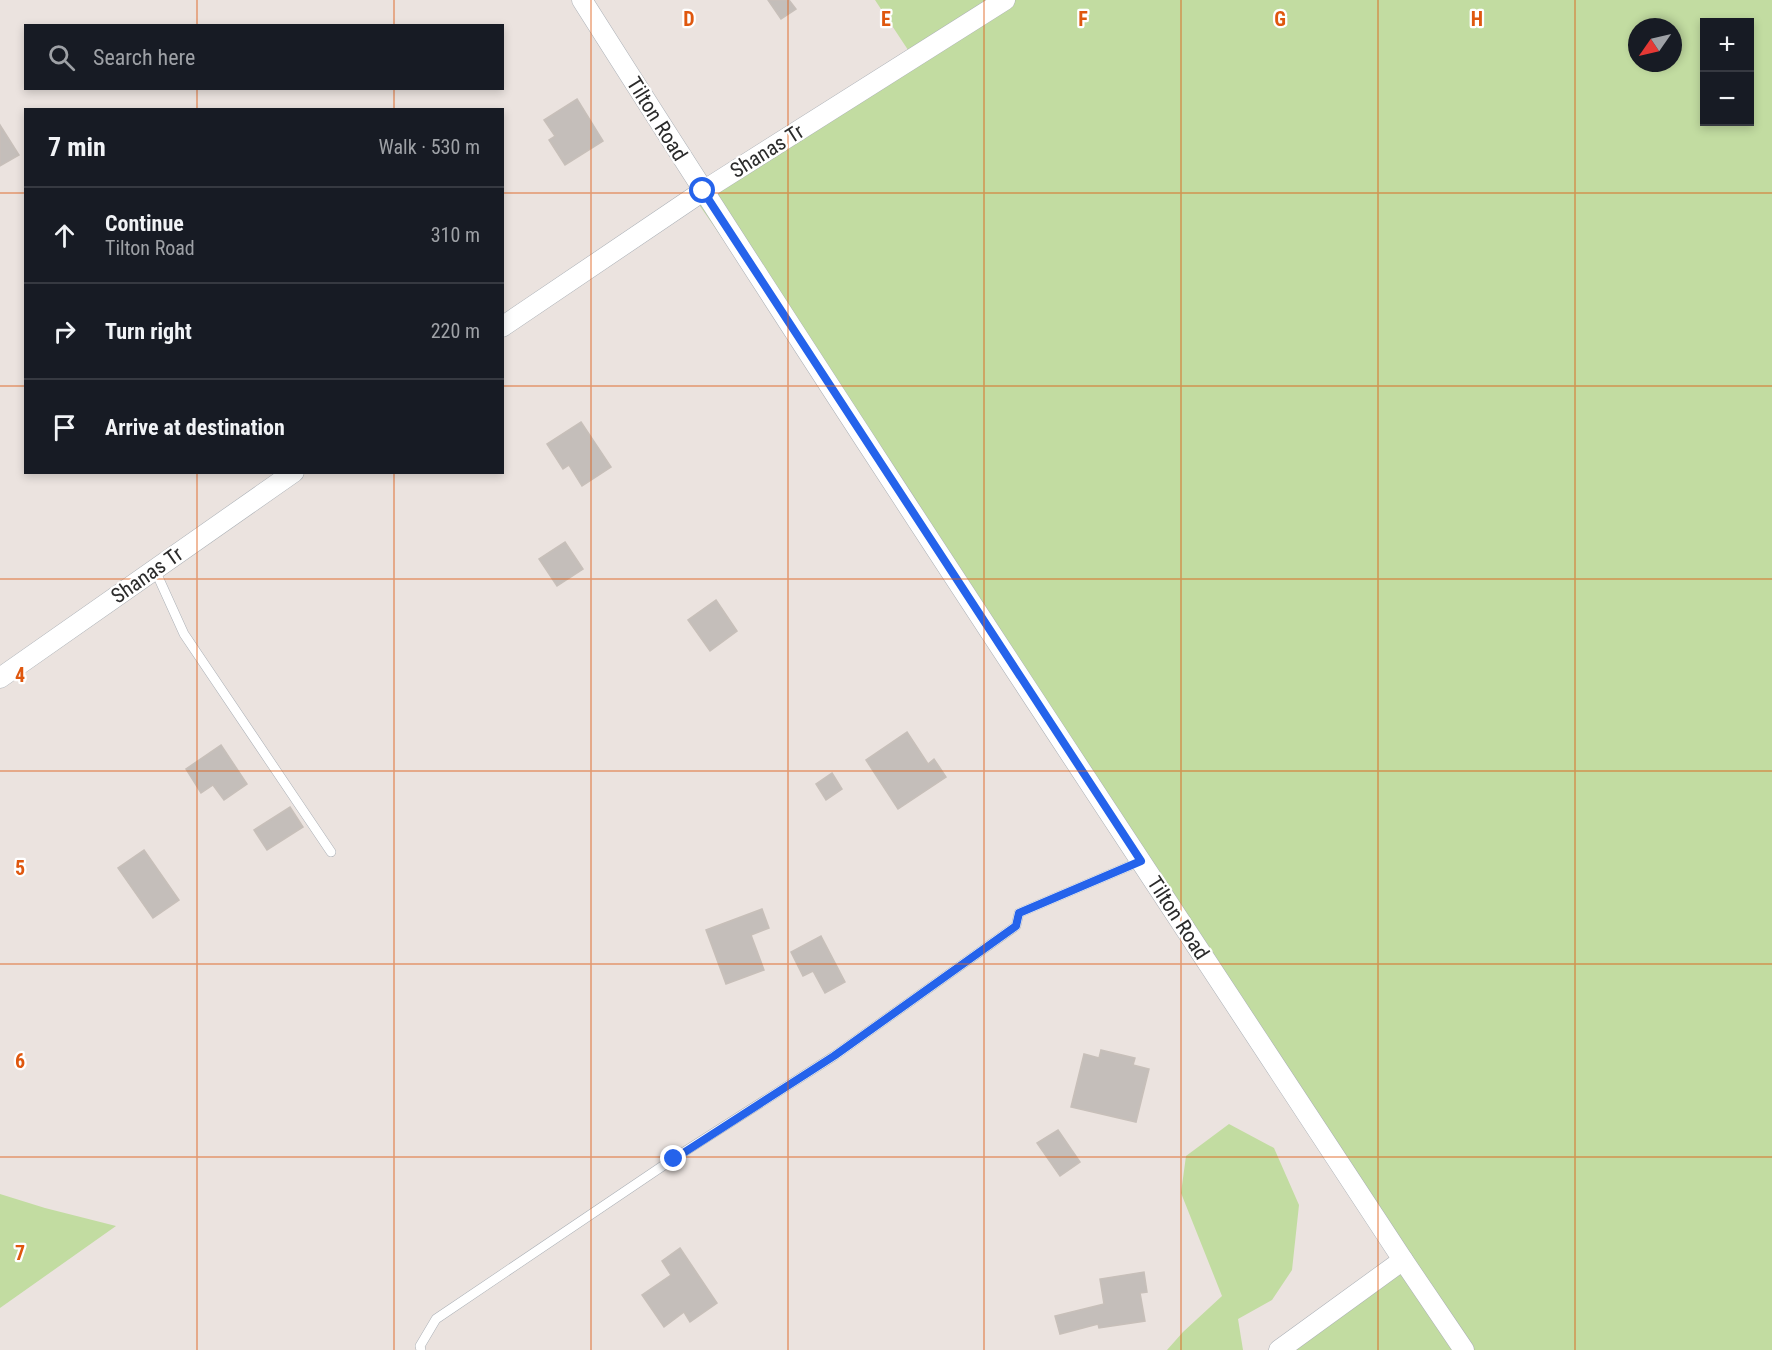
<!DOCTYPE html>
<html lang="en">
<head>
<meta charset="utf-8">
<style>
	body { margin:0; font-family:"Roboto Condensed",sans-serif; background:#242831; color:#f1f3f6 }
	.controls { position:absolute; right:18px; top:18px; display:grid; overflow:hidden; border-radius:0px; box-shadow:0 3px 9px #0003 }
	.controls button { width:54px; height:54px; display:grid; place-items:center; padding:0; border:0; border-bottom:2px solid #363941; background:#171b24; color:#f1f3f6; font:30px sans-serif }
	.compass { position:absolute; left:1628px; top:18px; width:54px; height:54px; border-radius:50%; background:#171b24; box-shadow:0 3px 9px #0003; rotate:236deg }
	.stop { position:absolute; width:18px; height:18px; margin:-14px; border:4px solid #2563eb; border-radius:50%; background:#fff }
	.stop.end { background:#2563eb; border-color:#fff; box-shadow:0 2px 6px #0008 }
	.list { margin:0; padding:0; list-style:none }
	h2 { display:flex; justify-content:space-between; align-items:center; height:78px; margin:0; padding:0 24px; font-size:26px }
	h2 small { font-size:20px; font-weight:400; color:#9ea1a6 }
	.list li { display:grid; grid-template-columns:39px 1fr auto; gap:18px; align-items:center; box-sizing:border-box; height:96px; padding:0 24px; border-top:2px solid #363941 }
	.list b { display:block; font-size:22px; white-space:nowrap }
	.list p { margin:0; font-size:20px; white-space:nowrap; color:#9ea1a6 }
	.list em { font-size:20px; font-style:normal; color:#9ea1a6 }
	.icon { flex:none; width:33px; height:33px; fill:none; stroke:currentColor; stroke-width:2; stroke-linecap:round; stroke-linejoin:round }
	.map { position:relative; flex:none; width:1772px; height:1350px; overflow:hidden }
	.search { position:absolute; background:#171b24; box-shadow:0 3px 9px #0003; left:24px; top:24px; width:480px; height:66px; display:flex; align-items:center; gap:15px; box-sizing:border-box; padding:0 21px; border-radius:0px; color:#9ea1a6; font-size:22px }
	.panel { position:absolute; background:#171b24; box-shadow:0 3px 9px #0003; left:24px; top:108px; width:480px; height:366px; border-radius:0px }
	.map>svg:first-child { display:block }
	.green { fill:#c2dca1; fill-rule:evenodd }
	.building { fill:#c4beba; stroke:#c7bfb9; stroke-width:1.5 }
	.lines { fill:none; stroke-linecap:round; stroke-linejoin:round }
	.lane-casing { stroke:#abb0b6; stroke-width:10 }
	.street-casing { stroke:#abb0b6; stroke-width:21 }
	.lane { stroke:#fff; stroke-width:9 }
	.street { stroke:#fff; stroke-width:20 }
	.route { stroke:#2563eb; stroke-width:8 }
	.grid { fill:none; stroke:#df570e; stroke-width:1.5; stroke-opacity:0.55 }
	.labels { text-anchor:middle; stroke-width:4.5; stroke-linejoin:round; paint-order:stroke }
	.street-label { font-size:21px; fill:#2b2b2b; stroke:#fff }
	.grid-label { font-size:20px; text-anchor:middle; font-weight:bold; fill:#df570e; stroke:#fff; stroke-width:4.5; stroke-linejoin:round; paint-order:stroke }
</style>
</head>
<body>
<div class="map">
<svg width="1772" height="1350" viewBox="0 0 1772 1350">
	<rect width="100%" height="100%" fill="#ebe3df"/>
	<!-- green -->
	<g class="green">
		<path d="M 875,0 L 1772,0 L 1772,1350 L 1286,1350 L 1406,1267 L 872,453 L 695,199 L 914,59 ZM 1704,22 L 1750,22 L 1750,122 L 1704,122 ZM 1637,27 L 1673,27 L 1673,63 L 1637,63 Z"/>
		<polygon points="1229,1124 1274,1148 1299,1205 1292,1270 1272,1300 1238,1319 1243,1350 1167,1350 1183,1332 1222,1296 1181,1193 1186,1156"/>
		<polygon points="0,1194 45,1208 116,1226 0,1308"/>
	</g>
	<!-- building -->
	<g class="building">
		<polygon points="768,0 789,0 796,9 781,19"/>
		<polygon points="577,99 603,141 565,165 549,140 555,136 544,120"/>
		<polygon points="0,125 19,155 0,166"/>
		<polygon points="581,422 611,467 582,486 569,465 563,469 547,444"/>
		<polygon points="565,542 583,569 557,586 539,559"/>
		<polygon points="716,600 737,631 710,651 688,620"/>
		<polygon points="907,732 928,764 934,759 946,777 898,809 866,760"/>
		<polygon points="221,745 247,784 224,800 213,785 201,793 186,769"/>
		<polygon points="832,773 842,789 826,800 816,784"/>
		<polygon points="290,807 303,827 267,850 254,830"/>
		<polygon points="144,850 179,900 153,918 118,868"/>
		<polygon points="762,909 769,928 751,935 764,970 726,984 706,930"/>
		<polygon points="821,936 845,982 825,993 813,971 803,976 791,952"/>
		<polygon points="1101,1050 1135,1058 1133,1065 1149,1069 1136,1122 1071,1107 1084,1054 1099,1058"/>
		<polygon points="1058,1130 1080,1162 1060,1176 1037,1143"/>
		<polygon points="680,1248 717,1303 690,1322 684,1312 664,1327 642,1295 671,1275 662,1261"/>
		<polygon points="1144,1272 1147,1292 1140,1293 1145,1321 1099,1328 1098,1324 1060,1334 1055,1316 1104,1304 1100,1279"/>
	</g>
	<g class="lines">
		<!-- lane casing -->
		<g class="lane-casing">
			<g id="lane">
				<polyline points="155,570 184,634 331,852"/>
				<polyline points="421,1350 420,1346 436,1319 673,1159 834,1056 1016,926 1019,913 1141,861"/>
			</g>
		</g>
		<!-- street casing -->
		<g class="street-casing">
			<g id="street">
				<path d="M 582,0 C 850,423 1128,841 1403,1260 L 1464,1350"/>
				<polyline points="502,327 703,191 1005,0"/>
				<polyline points="0,678 294,472"/>
				<polyline points="1279,1350 1403,1260"/>
			</g>
		</g>
		<!-- lane -->
		<use href="#lane" class="lane"/>
		<!-- street -->
		<use href="#street" class="street"/>
	</g>
	<g class="lines">
		<!-- route -->
		<polyline class="route" points="674,1159 834,1056 1016,926 1019,913 1141,861 703,191"/>
	</g>
	<!-- grid -->
	<path class="grid" d="M 197,0 L 197,26M 394,0 L 394,26M 591,0 L 591,1350M 788,0 L 788,1350M 984,0 L 984,1350M 1181,0 L 1181,1350M 1378,0 L 1378,1350M 1575,0 L 1575,1350M 197,88 L 197,110M 394,88 L 394,110M 0,193 L 26,193M 502,193 L 1772,193M 0,386 L 26,386M 502,386 L 1772,386M 197,472 L 197,1350M 394,472 L 394,1350M 0,579 L 1772,579M 0,771 L 1772,771M 0,964 L 1772,964M 0,1157 L 1772,1157"/>
	<g class="labels">
		<!-- street labels -->
		<g class="street-label">
			<text transform="translate(657 119) rotate(58)" y="7">Tilton Road</text>
			<text transform="translate(767 151) rotate(-32)" y="7">Shanas Tr</text>
			<text transform="translate(147 575) rotate(-35)" y="7">Shanas Tr</text>
			<text transform="translate(1178 918) rotate(57)" y="7">Tilton Road</text>
		</g>
	</g>
	<g class="grid-label">
		<text x="689" y="26">D</text>
		<text x="886" y="26">E</text>
		<text x="1083" y="26">F</text>
		<text x="1280" y="26">G</text>
		<text x="1477" y="26">H</text>
		<text x="20" y="682">4</text>
		<text x="20" y="875">5</text>
		<text x="20" y="1068">6</text>
		<text x="20" y="1260">7</text>
	</g>
</svg>
<div class="controls">
<button>+</button>
<button>−</button>
</div>
<svg class="compass" viewBox="-18 -18 36 36"><path d="M0-13l5 13h-10z" fill="#e53935"/><path d="M0 13l5-13h-10z" fill="#9ea1a6"/></svg>
<div class="stop" style="left:703px;top:191px"></div>
<div class="stop end" style="left:674px;top:1159px"></div>
<div class="search"><svg class="icon" aria-label="search" viewBox="0 0 24 24"><circle cx="10" cy="10" r="6"/><path d="M15 15l6 6"/></svg>Search here</div>
<section class="panel">
<h2>7 min<small>Walk · 530 m</small></h2>
<ul class="list">
<li><svg class="icon" aria-label="ahead" viewBox="0 0 24 24"><path d="M12 20V5M6 11l6-6 6 6"/></svg><div><b>Continue</b><p>Tilton Road</p></div><em>310 m</em></li>
<li><svg class="icon" aria-label="right" viewBox="0 0 24 24"><path d="M7 20v-9h11M14 6l5 5-5 5"/></svg><div><b>Turn right</b></div><em>220 m</em></li>
<li><svg class="icon" aria-label="arrive" viewBox="0 0 24 24"><path d="M6 21V4h12l-3 4 3 4H6"/></svg><div><b>Arrive at destination</b></div></li>
</ul>
</section>
</div>
</body>
</html>
